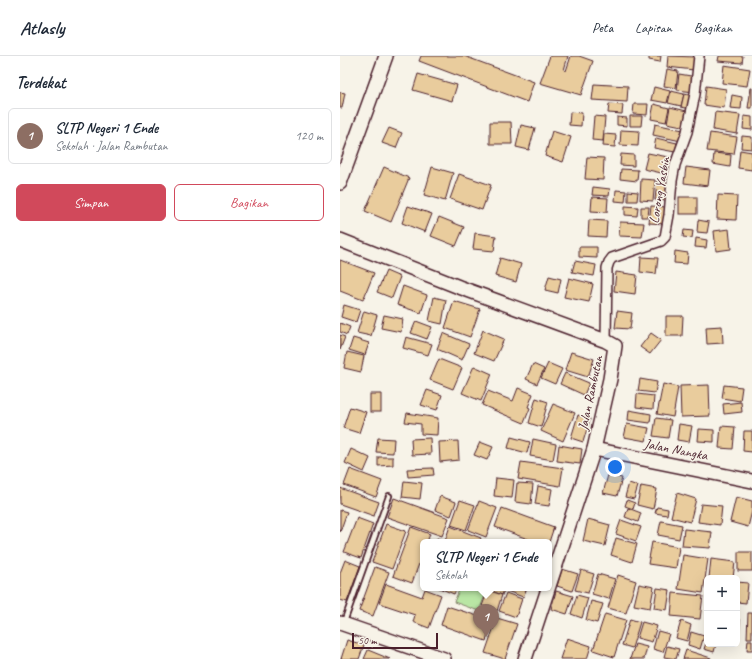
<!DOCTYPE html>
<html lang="id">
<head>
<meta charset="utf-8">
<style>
	body { margin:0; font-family:Caveat,sans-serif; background:#f2f2f3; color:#1f2937 }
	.controls { position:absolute; right:12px; bottom:12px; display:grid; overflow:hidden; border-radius:6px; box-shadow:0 4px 16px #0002 }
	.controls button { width:36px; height:36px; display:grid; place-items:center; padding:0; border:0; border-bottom:1px solid #e0e1e3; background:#fff; color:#1f2937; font:20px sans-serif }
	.scale { position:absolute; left:12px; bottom:10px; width:86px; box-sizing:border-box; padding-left:4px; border:2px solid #4a1f2b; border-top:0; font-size:11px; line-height:14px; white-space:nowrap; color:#4a1f2b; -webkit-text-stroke:3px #f7f3e8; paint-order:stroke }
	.you { position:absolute; left:275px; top:411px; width:14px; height:14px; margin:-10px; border:3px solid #fff; border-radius:50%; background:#1a73e8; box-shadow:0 0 0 6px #1a73e833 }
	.badge { display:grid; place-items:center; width:26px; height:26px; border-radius:50%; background:#d1495b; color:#fff; font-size:13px; font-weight:700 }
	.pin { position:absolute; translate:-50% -33px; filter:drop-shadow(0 1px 2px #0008) }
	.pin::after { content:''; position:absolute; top:21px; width:14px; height:12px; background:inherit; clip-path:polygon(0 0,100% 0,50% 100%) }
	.popup { position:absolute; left:80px; top:483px; width:132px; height:52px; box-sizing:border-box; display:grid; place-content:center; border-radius:6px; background:#fff; filter:drop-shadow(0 1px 3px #0005); font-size:13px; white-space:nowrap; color:#747a83 }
	.popup b { font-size:15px; color:#1f2937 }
	.popup::after { content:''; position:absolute; left:50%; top:100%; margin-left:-8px; border:8px solid transparent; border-top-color:#fff }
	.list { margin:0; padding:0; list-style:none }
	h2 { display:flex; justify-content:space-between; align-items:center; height:52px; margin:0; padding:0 16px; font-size:17px }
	h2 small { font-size:13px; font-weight:400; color:#747a83 }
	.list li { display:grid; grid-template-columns:26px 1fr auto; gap:12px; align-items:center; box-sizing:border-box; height:56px; margin:0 8px 8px; padding:0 8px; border:1px solid #e0e1e3; border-radius:6px }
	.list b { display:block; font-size:15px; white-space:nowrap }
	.list p { margin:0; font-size:13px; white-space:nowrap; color:#747a83 }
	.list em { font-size:13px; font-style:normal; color:#747a83 }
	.actions { display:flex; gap:8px; padding:12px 16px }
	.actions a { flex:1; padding:9px 0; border:1px solid #d1495b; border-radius:6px; text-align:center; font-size:14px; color:#d1495b }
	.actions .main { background:#d1495b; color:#fff }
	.map { position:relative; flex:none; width:412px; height:603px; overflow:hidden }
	header { display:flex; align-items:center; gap:24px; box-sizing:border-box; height:56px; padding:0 20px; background:#fff; border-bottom:1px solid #e0e1e3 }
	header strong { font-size:19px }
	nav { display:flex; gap:22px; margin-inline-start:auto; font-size:14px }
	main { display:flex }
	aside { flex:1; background:#fff }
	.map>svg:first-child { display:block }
	.green { fill:#b9e6a4; stroke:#828268 }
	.building { fill:#e9cc9d; stroke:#4a1f2b }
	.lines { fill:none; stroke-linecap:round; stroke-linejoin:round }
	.lane-casing { stroke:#4a1f2b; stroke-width:8 }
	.street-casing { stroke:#4a1f2b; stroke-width:12 }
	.secondary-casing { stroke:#4a1f2b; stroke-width:16 }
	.lane { stroke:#f7f3e8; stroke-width:4.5 }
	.street { stroke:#f7f3e8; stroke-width:9 }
	.secondary { stroke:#f7f3e8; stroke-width:13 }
	.labels { text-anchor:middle; stroke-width:3; stroke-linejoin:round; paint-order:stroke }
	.street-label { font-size:14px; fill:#4a1f2b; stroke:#f7f3e8 }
</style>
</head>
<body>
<header>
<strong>Atlasly</strong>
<nav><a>Peta</a><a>Lapisan</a><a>Bagikan</a></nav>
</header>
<main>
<aside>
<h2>Terdekat<small></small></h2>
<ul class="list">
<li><span class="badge" style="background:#8d6e63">1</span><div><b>SLTP Negeri 1 Ende</b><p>Sekolah · Jalan Rambutan</p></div><em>120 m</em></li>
</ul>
<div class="actions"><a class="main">Simpan</a><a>Bagikan</a></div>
</aside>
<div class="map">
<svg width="412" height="603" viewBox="0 0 412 603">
	<rect width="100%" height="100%" fill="#f7f3e8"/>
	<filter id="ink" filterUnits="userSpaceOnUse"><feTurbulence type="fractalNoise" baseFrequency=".025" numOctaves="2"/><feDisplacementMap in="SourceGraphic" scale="8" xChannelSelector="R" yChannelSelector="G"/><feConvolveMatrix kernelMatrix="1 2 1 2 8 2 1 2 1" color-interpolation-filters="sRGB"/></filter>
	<g filter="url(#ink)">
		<!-- green -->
		<polygon class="green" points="120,532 142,532 147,534 139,555 114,546"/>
		<!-- building -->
		<g class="building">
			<polygon points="81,0 124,0 194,26 187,46 79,5"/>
			<polygon points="210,0 228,0 224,14 226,15 231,0 239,0 253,5 241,39 200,27"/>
			<polygon points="309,0 321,0 320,6 309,4"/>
			<polygon points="328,0 356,1 354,14 327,11"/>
			<polygon points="379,0 403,0 402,7 378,5"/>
			<polygon points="384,9 410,13 407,30 382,27"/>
			<polygon points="327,13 338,15 336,32 324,30"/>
			<polygon points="78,18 117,29 112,45 73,34"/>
			<polygon points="339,18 357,21 354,36 337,34"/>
			<polygon points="254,28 288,30 287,46 252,44"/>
			<polygon points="366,30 386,33 384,52 364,49"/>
			<polygon points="314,31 330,35 327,47 311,44"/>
			<polygon points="411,32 412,32 412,52 408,52"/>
			<polygon points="331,35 344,38 341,50 328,47"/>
			<polygon points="0,36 5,37 2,52 0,52"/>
			<polygon points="344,38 354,40 351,53 341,51"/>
			<polygon points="392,39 402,41 401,53 390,52"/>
			<polygon points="269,48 283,49 282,58 268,57"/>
			<polygon points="294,48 308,48 307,59 293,58"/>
			<polygon points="314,48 329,52 326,66 311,63"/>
			<polygon points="330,51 351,56 347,71 327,67"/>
			<polygon points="230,56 242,57 241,70 229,69"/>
			<polygon points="375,56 400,59 397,78 373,74"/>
			<polygon points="254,60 265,61 263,85 252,84"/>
			<polygon points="290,60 302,60 301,70 290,70"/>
			<polygon points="404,60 412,61 412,74 403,73"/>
			<polygon points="277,61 287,62 287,70 277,69"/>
			<polygon points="150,66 171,66 172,88 150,88"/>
			<polygon points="315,68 343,74 341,85 313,79"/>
			<polygon points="181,69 195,72 189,94 176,91"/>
			<polygon points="49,72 62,77 56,92 42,87"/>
			<polygon points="281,74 299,75 298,90 280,89"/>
			<polygon points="212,75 231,81 223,106 205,100"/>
			<polygon points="370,77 397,81 394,98 367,95"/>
			<polygon points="264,78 276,79 275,91 263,90"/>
			<polygon points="402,80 412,81 412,93 401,92"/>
			<polygon points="316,82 337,87 335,96 314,92"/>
			<polygon points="400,94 412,96 412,114 398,112"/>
			<polygon points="308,97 333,102 330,119 304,113"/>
			<polygon points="374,97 391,99 390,111 373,108"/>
			<polygon points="281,98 294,99 294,110 280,109"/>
			<polygon points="247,101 264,102 263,124 245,123"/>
			<polygon points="44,111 69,122 51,166 25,155"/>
			<polygon points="92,111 113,117 105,145 84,139"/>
			<polygon points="346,111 370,114 368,130 344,127"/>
			<polygon points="281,113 298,114 297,125 280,123"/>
			<polygon points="119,118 151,129 142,154 110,143"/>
			<polygon points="301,123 315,124 313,145 300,144"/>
			<polygon points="317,125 329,126 327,145 315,144"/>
			<polygon points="253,131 270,133 269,140 252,139"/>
			<polygon points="276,134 286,135 285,146 275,145"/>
			<polygon points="288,135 298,136 297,145 288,145"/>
			<polygon points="378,139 397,140 396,164 377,163"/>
			<polygon points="252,141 268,142 267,156 251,155"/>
			<rect x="339" y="141" width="18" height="17"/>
			<polygon points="68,150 92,158 85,176 62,167"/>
			<polygon points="285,150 298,151 297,160 285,159"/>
			<polygon points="311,150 327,151 325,168 309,167"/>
			<polygon points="301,151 309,151 308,161 301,161"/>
			<polygon points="99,161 124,171 116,190 91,180"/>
			<polygon points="249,164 267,165 266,181 248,180"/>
			<polygon points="358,164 369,166 367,177 357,176"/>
			<polygon points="280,166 304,167 302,181 279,180"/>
			<polygon points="389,173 391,193 376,195 374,175"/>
			<polygon points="344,174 353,175 352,182 343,181"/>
			<polygon points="135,177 156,180 154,195 133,193"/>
			<polygon points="356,182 367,184 366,192 355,191"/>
			<polygon points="239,191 257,191 257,202 239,201"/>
			<polygon points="335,195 348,197 347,208 334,207"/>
			<polygon points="301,201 318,202 316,218 300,216"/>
			<polygon points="160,202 181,208 176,226 155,220"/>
			<polygon points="0,204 34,217 23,244 0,235"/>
			<polygon points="235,205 256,209 254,220 232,216"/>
			<polygon points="46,215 60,221 52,242 37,236"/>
			<polygon points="276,216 297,219 295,238 274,235"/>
			<polygon points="209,220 221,223 218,237 205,234"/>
			<polygon points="229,222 253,228 249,246 224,241"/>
			<polygon points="63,230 87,239 81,257 57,249"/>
			<polygon points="94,241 106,244 102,268 89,265"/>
			<polygon points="114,245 140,253 130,281 105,272"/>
			<polygon points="4,249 20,254 16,266 1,261"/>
			<polygon points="24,255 37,259 31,280 17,277"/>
			<polygon points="277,255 292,257 290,273 275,272"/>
			<polygon points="44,259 63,263 61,276 41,272"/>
			<polygon points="326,260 343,260 342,280 326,280"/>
			<polygon points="76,265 92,271 87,283 71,277"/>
			<polygon points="0,267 10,271 7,279 0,276"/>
			<polygon points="382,270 383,287 367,288 366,271"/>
			<polygon points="143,274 164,283 154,305 134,297"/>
			<polygon points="103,277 129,288 122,304 97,293"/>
			<polygon points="311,277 321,284 310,298 300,291"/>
			<polygon points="0,279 5,281 0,294"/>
			<polygon points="66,281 92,288 88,299 63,292"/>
			<polygon points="13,282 29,287 25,299 9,294"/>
			<polygon points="7,296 24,300 21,316 4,312"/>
			<polygon points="231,296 254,303 248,321 225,314"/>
			<polygon points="99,303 122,312 113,333 90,324"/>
			<polygon points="208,307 222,313 215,328 201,322"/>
			<polygon points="193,308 204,313 197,328 186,323"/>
			<polygon points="134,310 152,318 141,345 122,337"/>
			<polygon points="225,317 249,327 244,339 220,328"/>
			<polygon points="300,323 317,326 315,337 298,335"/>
			<polygon points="323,328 338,331 333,361 317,358"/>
			<polygon points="369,329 370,360 341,361 340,330"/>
			<polygon points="384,329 402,331 400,345 382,342"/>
			<polygon points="178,332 193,338 188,351 190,352 184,367 142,349 148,335 173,345"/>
			<polygon points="87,334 102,339 97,354 81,349"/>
			<rect x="30" y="338" width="11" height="18"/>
			<polygon points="297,338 314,340 313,353 296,351"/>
			<polygon points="196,342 208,346 201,371 189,367"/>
			<polygon points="401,346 402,356 384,358 383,348"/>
			<polygon points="213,348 235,357 223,385 201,375"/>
			<polygon points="10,351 26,356 19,377 3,372"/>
			<polygon points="289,354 311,358 310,367 288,364"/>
			<polygon points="67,357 98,362 97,379 81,378 81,368 65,366"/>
			<polygon points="238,359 250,363 243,386 231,382"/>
			<polygon points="316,362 331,364 328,382 313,380"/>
			<polygon points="287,368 309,372 306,385 284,381"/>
			<polygon points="339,368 352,370 349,386 337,384"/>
			<polygon points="381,370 395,371 393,393 379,392"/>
			<polygon points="359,373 374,374 374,386 358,385"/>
			<polygon points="404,375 412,375 412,396 403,395"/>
			<polygon points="171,381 190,386 187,397 168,392"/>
			<polygon points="38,382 54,383 53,397 36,396"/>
			<polygon points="90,382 91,398 72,399 71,383"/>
			<polygon points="193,383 216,388 213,404 190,400"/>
			<polygon points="118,385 119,404 100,406 99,386"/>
			<polygon points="140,386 153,391 147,404 134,399"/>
			<polygon points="219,389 242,393 240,408 217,405"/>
			<polygon points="11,393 30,402 24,416 5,407"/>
			<polygon points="38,401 53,401 53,409 38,410"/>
			<polygon points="181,406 223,412 220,430 178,423"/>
			<polygon points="93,412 94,419 68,421 67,413"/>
			<polygon points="10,413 42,425 36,441 4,429"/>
			<polygon points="268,419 282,422 277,440 263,437"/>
			<polygon points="156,422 174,424 172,442 154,440"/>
			<polygon points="64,425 82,427 80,443 62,441"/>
			<polygon points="177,427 193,428 191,448 175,446"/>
			<polygon points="289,427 298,430 294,443 285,441"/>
			<polygon points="198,430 212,433 209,450 195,448"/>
			<polygon points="301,430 317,433 313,453 297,449"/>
			<polygon points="0,432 39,446 34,460 0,448"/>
			<polygon points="337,437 356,443 350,466 331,461"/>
			<polygon points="100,440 116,446 111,460 95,454"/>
			<polygon points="396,441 412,445 412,455 408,471 390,466"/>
			<polygon points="54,442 109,462 102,480 47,461"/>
			<polygon points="120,444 135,449 126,474 111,469"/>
			<polygon points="287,444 295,447 293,453 285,450"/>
			<polygon points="139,445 157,452 146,481 128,474"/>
			<polygon points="361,448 382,450 380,469 358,466"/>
			<polygon points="317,451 328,453 327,459 315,457"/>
			<polygon points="162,452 214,471 209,486 196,486 155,471"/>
			<polygon points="288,452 301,457 298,466 285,461"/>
			<polygon points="0,454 7,456 0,476"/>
			<polygon points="17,462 33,468 21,502 4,496"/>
			<polygon points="248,463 270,469 265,490 243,485"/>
			<polygon points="281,464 301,471 296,485 276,478"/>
			<polygon points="321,465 342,469 339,483 318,479"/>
			<polygon points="46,468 66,475 52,513 32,506"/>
			<polygon points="110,470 141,482 139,486 109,486 105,485"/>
			<polygon points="71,471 90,478 87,486 83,486 83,497 72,527 53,520"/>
			<polygon points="344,473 372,476 370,492 342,490"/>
			<polygon points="97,482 107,486 95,486"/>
			<polygon points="276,482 297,488 292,506 271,499"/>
			<polygon points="312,486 339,491 336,512 308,508"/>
			<rect x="398" y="496" width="14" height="19"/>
			<polygon points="343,499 368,503 363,537 338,533"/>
			<polygon points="371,503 395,506 393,522 369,522"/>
			<polygon points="5,504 20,510 7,546 0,544 0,517"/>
			<polygon points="35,511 49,516 33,560 19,555"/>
			<polygon points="222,513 238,518 232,535 217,530"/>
			<polygon points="241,514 254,518 248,537 235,534"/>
			<polygon points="258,518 275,523 269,543 252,538"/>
			<polygon points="278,519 296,525 286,557 268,552"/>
			<polygon points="397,526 408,527 406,547 397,546"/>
			<polygon points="46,528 82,541 85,533 101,539 89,572 73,566 75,559 39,547"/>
			<polygon points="299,528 314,531 310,552 294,549"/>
			<polygon points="99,532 117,532 114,538"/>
			<polygon points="144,532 165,532 162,539"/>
			<polygon points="168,532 187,532 183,541 167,535"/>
			<polygon points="317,532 330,534 327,554 314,552"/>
			<polygon points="148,534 162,539 157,555 142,550"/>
			<polygon points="216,535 233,540 227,558 211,553"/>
			<polygon points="166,537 182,543 176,561 159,555"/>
			<polygon points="333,537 363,540 360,563 331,560"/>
			<polygon points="237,539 248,542 242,562 231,558"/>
			<polygon points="251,545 263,548 257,567 246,564"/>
			<polygon points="107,550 153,565 146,585 101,569"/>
			<polygon points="408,557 412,557 412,582 407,582"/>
			<polygon points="265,558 286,564 274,601 253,594"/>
			<polygon points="157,562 177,568 165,603 145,597"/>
			<polygon points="290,563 300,566 292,592 282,589"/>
			<polygon points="397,564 400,564 399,585 397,585"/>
			<polygon points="341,565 351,569 347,585 336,582"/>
			<polygon points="302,566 317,570 312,586 297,582"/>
			<polygon points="318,575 329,578 323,596 313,593"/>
			<polygon points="351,576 364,580 360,593 348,589"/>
			<polygon points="227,582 251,590 247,603 220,603"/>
			<polygon points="7,584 24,589 19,603 1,603"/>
			<polygon points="367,584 367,588 376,588 374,596 364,593"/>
			<polygon points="408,584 412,584 412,594 407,594"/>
			<polygon points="295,588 307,591 304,603 290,603"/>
			<polygon points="327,590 339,593 336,603 324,601"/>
			<polygon points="28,594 50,603 24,603"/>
			<polygon points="346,594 371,602 371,603 343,603"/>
		</g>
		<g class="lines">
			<!-- lane casing -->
			<g class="lane-casing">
				<polyline id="lane" points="4,566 49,440"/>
			</g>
			<!-- street casing -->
			<g class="street-casing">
				<polyline id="street" points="266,285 267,212 269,206 272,202 321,185 325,181 329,159 332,125 335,109 347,76 355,38 359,0"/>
			</g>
			<!-- secondary casing -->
			<g class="secondary-casing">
				<g id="secondary">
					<polyline points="0,127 46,0"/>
					<polyline points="0,184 119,231 266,285 275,290 270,323 254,393 185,603"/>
					<polyline points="254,393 412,425"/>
					<polyline points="0,567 104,603"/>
				</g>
			</g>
			<!-- lane -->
			<use href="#lane" class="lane"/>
			<!-- street -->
			<use href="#street" class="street"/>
			<!-- secondary -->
			<use href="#secondary" class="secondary"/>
		</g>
	</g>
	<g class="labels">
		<!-- street labels -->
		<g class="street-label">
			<text transform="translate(319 134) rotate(-80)" y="5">Lorong Yasbin</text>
			<text transform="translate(250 337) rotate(-78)" y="5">Jalan Rambutan</text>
			<text transform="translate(336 393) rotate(11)" y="5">Jalan Nangka</text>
		</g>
	</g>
</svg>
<div class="controls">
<button>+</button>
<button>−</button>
</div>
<div class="scale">50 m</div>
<div class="you"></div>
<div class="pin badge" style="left:146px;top:581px;background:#8d6e63">1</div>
<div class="popup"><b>SLTP Negeri 1 Ende</b>Sekolah</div>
</div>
</main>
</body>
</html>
